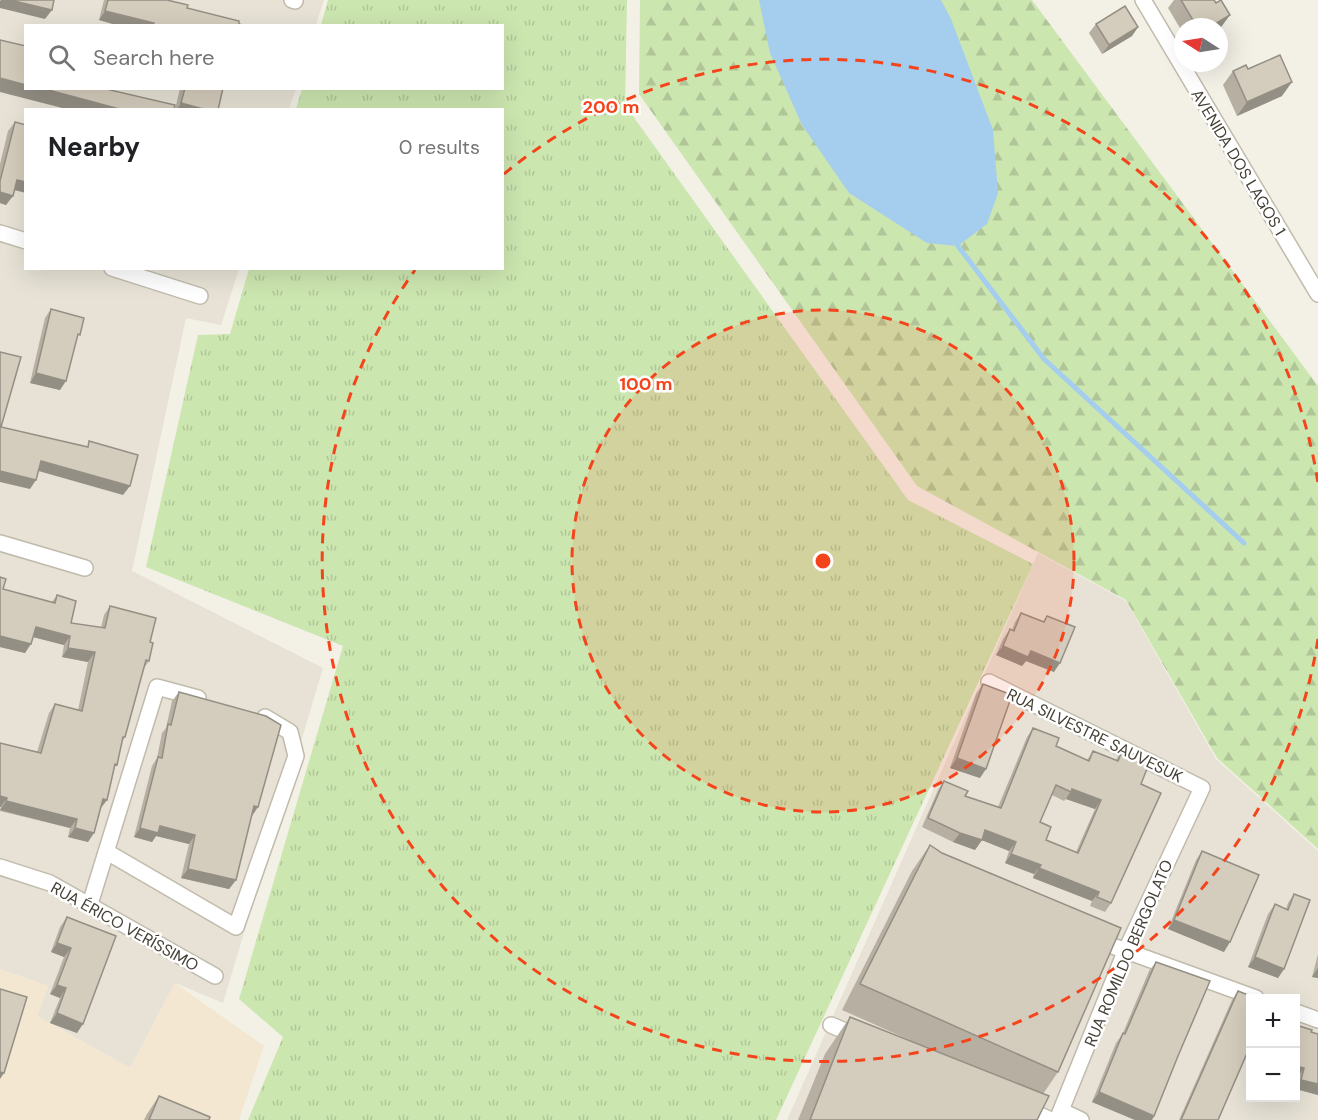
<!DOCTYPE html>
<html lang="en">
<head>
<meta charset="utf-8">
<style>
	body { margin:0; font-family:"DM Sans",sans-serif; background:#f6f6f6; color:#202124 }
	.controls { position:absolute; right:18px; bottom:18px; display:grid; overflow:hidden; border-radius:0px; box-shadow:0 6px 24px #0002 }
	.controls button { width:54px; height:54px; display:grid; place-items:center; padding:0; border:0; border-bottom:2px solid #e0e0e0; background:#fff; color:#202124; font:30px sans-serif }
	.compass { position:absolute; left:1174px; top:18px; width:54px; height:54px; border-radius:50%; background:#fff; box-shadow:0 6px 24px #0002; rotate:282deg }
	.list { margin:0; padding:0; list-style:none }
	h2 { display:flex; justify-content:space-between; align-items:center; height:78px; margin:0; padding:0 24px; font-size:26px }
	h2 small { font-size:20px; font-weight:400; color:#757577 }
	.icon { flex:none; width:33px; height:33px; fill:none; stroke:currentColor; stroke-width:2; stroke-linecap:round; stroke-linejoin:round }
	.map { position:relative; flex:none; width:1318px; height:1120px; overflow:hidden }
	.search { position:absolute; background:#fff; box-shadow:0 6px 24px #0002; left:24px; top:24px; width:480px; height:66px; display:flex; align-items:center; gap:15px; box-sizing:border-box; padding:0 21px; border-radius:0px; color:#757577; font-size:22px }
	.panel { position:absolute; background:#fff; box-shadow:0 6px 24px #0002; left:24px; top:108px; width:480px; height:162px; border-radius:0px }
	.map>svg:first-child { display:block }
	.residential { fill:#e7e2d5; fill-rule:evenodd }
	.commercial { fill:#f4e7d2 }
	.grass { fill:url(#grass-tufts) }
	.forest { fill:url(#forest-firs) }
	.water { fill:#a4cdee }
	.lines { fill:none; stroke-linecap:round; stroke-linejoin:round }
	.stream { stroke:#a4cdee; stroke-width:5 }
	.minor-casing { stroke:#c1bbac; stroke-width:18 }
	.minor { stroke:#fff; stroke-width:15 }
	.wall { fill:#b6afa2; fill-rule:evenodd }
	.shaded-wall { fill:#948f84 }
	.building { fill:#d4ccbc; stroke:#948f84; stroke-width:1.5; fill-rule:evenodd }
	.ring { fill:none; stroke:#f5441b; stroke-width:3; stroke-dasharray:10 8 }
	.labels { text-anchor:middle; stroke-width:5; stroke-linejoin:round; paint-order:stroke }
	.street-label { font-size:16px; fill:#454036; stroke:#fff }
	.centre { fill:#f5441b; stroke:#fff; stroke-width:3 }
	.ring-label { font-size:18px; text-anchor:middle; font-weight:bold; fill:#f5441b; stroke:#fff; stroke-width:5; stroke-linejoin:round; paint-order:stroke }
</style>
</head>
<body>
<div class="map">
<svg width="1318" height="1120" viewBox="0 0 1318 1120">
	<defs>
		<pattern id="grass-tufts" width="24" height="20" patternUnits="userSpaceOnUse" patternTransform="scale(1.5)"><rect width="24" height="20" fill="#cce6b0"/><path d="M3 7l-1-3M5 7V3M7 7l1-3M15 17l-1-3M17 17v-4M19 17l1-3" fill="none" stroke="#b1c698"/></pattern>
		<pattern id="forest-firs" width="22" height="20" patternUnits="userSpaceOnUse" patternTransform="scale(1.5)"><rect width="22" height="20" fill="#cce6b0"/><path d="M5 1l3.5 6h-7zM16 11l3.5 6h-7z" fill="#b1c698"/></pattern>
	</defs>
	<rect width="100%" height="100%" fill="#f3f0e6"/>
	<!-- residential -->
	<g class="residential">
		<polygon points="0,0 324,0 316,25 26,26 26,88 296,89 289,109 26,110 26,268 239,269 221,325 186,318 132,571 323,668 223,1003 175,983 130,1068 37,1016 48,986 0,969"/>
		<path d="M 1038,553 L 1126,601 L 1216,759 L 1318,851 L 1318,1120 L 787,1120 ZM 1250,998 L 1296,998 L 1296,1098 L 1250,1098 Z"/>
	</g>
	<!-- commercial -->
	<polygon class="commercial" points="0,969 48,986 37,1016 130,1068 175,983 264,1046 239,1120 0,1120"/>
	<!-- grass -->
	<polygon class="grass" points="328,0 627,0 625,105 908,500 1033,564 776,1120 248,1120 283,1037 239,999 343,646 146,567 198,335 230,334 249,269 502,268 502,110 296,109 302,89 502,88 502,26 321,25"/>
	<!-- forest -->
	<polygon class="forest" points="640,0 1032,0 1318,386 1318,849 1217,758 1126,600 917,486 639,94"/>
	<!-- water -->
	<polygon class="water" points="759,0 941,0 951,19 993,130 998,193 987,224 958,246 927,243 849,193 802,125 770,53"/>
	<g class="lines">
		<!-- stream -->
		<polyline class="stream" points="958,246 1044,359 1244,543"/>
		<!-- minor casing -->
		<g class="minor-casing">
			<g id="minor">
				<polyline points="292,0 295,1"/>
				<polyline points="1143,0 1318,294"/>
				<polyline points="0,233 26,241"/>
				<polyline points="112,268 200,296"/>
				<polyline points="0,543 85,568"/>
				<polyline points="989,682 1202,788 1125,952 1057,1120"/>
				<polyline points="107,852 236,927 296,756 290,732 265,717"/>
				<polyline points="0,867 50,883 215,976"/>
				<polyline points="90,904 157,687 198,698"/>
				<polyline points="1096,940 1256,998"/>
				<polyline points="1296,1012 1318,1020"/>
				<polyline points="831,1025 859,1037"/>
				<polyline points="1021,1107 1051,1120"/>
				<polyline points="1062,1111 1081,1120"/>
			</g>
		</g>
		<!-- minor -->
		<use href="#minor" class="minor"/>
	</g>
	<!-- wall -->
	<g class="wall">
		<polygon points="104,0 167,0 187,8 246,26 120,26 99,20"/>
		<polygon points="1174,0 1214,0 1221,29 1219,30 1219,27 1183,27 1183,33 1168,8"/>
		<polygon points="1096,24 1138,27 1132,36 1102,54 1089,33"/>
		<polygon points="1248,69 1282,96 1237,116 1223,85 1233,71"/>
		<polygon points="180,88 223,88 218,110 175,110"/>
		<polygon points="15,122 14,190 6,205 0,203 0,164 8,131"/>
		<polygon points="51,309 76,341 60,390 30,383 45,318"/>
		<polygon points="0,577 3,589 52,602 57,595 71,623 101,628 104,615 110,606 150,642 149,661 144,668 125,737 122,742 114,769 107,800 100,809 88,842 68,837 70,828 0,811 1,807 37,752 49,713 55,704 78,710 88,662 62,657 64,645 33,637 25,653 0,647"/>
		<polygon points="1021,613 1043,622 1047,616 1054,672 1026,661 1022,666 996,655 1003,639 1010,629 1012,630 1015,622"/>
		<polygon points="983,684 980,778 950,768 976,694"/>
		<polygon points="179,692 251,816 236,880 229,889 181,878 189,844 156,836 152,842 134,837 152,766 157,758 162,733 166,728 172,701"/>
		<path d="M 1033,728 L 1056,746 L 1087,760 L 1093,751 L 1116,760 L 1123,749 L 1141,784 L 1111,903 L 1105,912 L 1090,906 L 1092,901 L 1033,878 L 1034,874 L 1005,863 L 1009,851 L 982,840 L 975,850 L 953,842 L 922,827 L 938,790 L 944,781 L 965,796 L 998,807 L 1027,737 ZM 1052,795 L 1064,801 L 1066,799 L 1095,809 L 1076,852 L 1046,840 L 1040,822 Z"/>
		<polygon points="930,845 1058,1072 1043,1094 1037,1120 798,1120 825,1054 850,1017 923,1046 842,1010 912,871"/>
		<polygon points="1202,851 1224,952 1168,929 1196,860"/>
		<polygon points="1294,894 1284,969 1278,978 1248,967 1268,914 1275,904 1286,909 1288,903"/>
		<polygon points="67,917 116,936 77,1033 50,1023 60,998 50,994 64,957 51,952 60,927"/>
		<polygon points="1318,954 1318,978 1312,977"/>
		<polygon points="1156,962 1178,1056 1154,1116 1152,1120 1135,1120 1092,1102 1116,1043 1123,1033 1149,971"/>
		<polygon points="1238,991 1218,1120 1179,1120 1232,1000"/>
		<polygon points="1296,1025 1311,1032 1318,1034 1318,1095 1296,1089 1298,1077 1296,1077"/>
		<polygon points="159,1096 209,1120 144,1120 147,1114"/>
	</g>
	<!-- shaded-wall -->
	<g class="shaded-wall">
		<polygon points="1,0 10,0 52,10 45,19 0,8 0,1"/>
		<polygon points="105,11 154,23 152,26 120,26 99,20"/>
		<polygon points="1230,15 1219,30 1219,27 1210,27"/>
		<polygon points="1138,27 1132,36 1102,54 1109,45"/>
		<polygon points="0,78 26,85 26,88 41,88 124,109 70,110 0,92"/>
		<polygon points="1292,82 1282,96 1237,116 1247,102"/>
		<polygon points="181,103 207,110 177,110"/>
		<polygon points="17,180 26,182 26,193 10,189"/>
		<polygon points="0,192 13,196 6,205 0,203"/>
		<polygon points="36,373 66,381 60,390 30,383"/>
		<polygon points="41,461 130,486 123,495 35,470"/>
		<polygon points="0,471 36,480 30,489 0,482"/>
		<polygon points="36,627 70,636 64,645 29,636"/>
		<polygon points="0,636 31,644 25,653 0,647"/>
		<polygon points="1003,646 1031,651 1060,663 1054,672 1026,661 1022,666 996,655"/>
		<polygon points="68,648 95,652 88,662 62,657"/>
		<polygon points="957,758 986,769 980,778 950,768"/>
		<polygon points="1072,789 1101,800 1095,809 1066,799"/>
		<polygon points="0,796 7,798 1,807 0,807"/>
		<polygon points="103,799 107,800 100,809"/>
		<polygon points="6,801 77,819 70,828 0,810"/>
		<polygon points="254,806 258,807 252,816"/>
		<polygon points="160,826 195,835 189,844 156,836 152,842 134,837 140,828"/>
		<polygon points="75,828 94,833 88,842 68,837"/>
		<polygon points="985,830 1016,842 1009,851 979,839"/>
		<polygon points="960,833 982,840 975,850 953,842"/>
		<polygon points="1011,854 1041,865 1034,874 1005,863"/>
		<polygon points="1039,868 1099,892 1092,901 1033,878"/>
		<polygon points="188,869 236,880 229,889 181,878"/>
		<polygon points="1174,920 1230,942 1224,952 1168,929"/>
		<polygon points="57,943 71,948 64,957 51,952"/>
		<polygon points="1255,957 1284,969 1278,978 1248,967"/>
		<polygon points="1318,968 1318,978 1312,977"/>
		<polygon points="57,985 66,988 60,998 50,994"/>
		<polygon points="57,1013 83,1024 77,1033 50,1023"/>
		<polygon points="1296,1066 1304,1068 1298,1077 1296,1077"/>
		<polygon points="0,1072 4,1073 0,1079"/>
		<polygon points="1301,1080 1318,1084 1318,1095 1296,1089"/>
		<polygon points="1099,1092 1154,1116 1152,1120 1135,1120 1092,1102"/>
	</g>
	<!-- building -->
	<g class="building">
		<polygon points="10,0 54,0 52,10"/>
		<polygon points="108,0 167,0 188,5 187,8 239,21 239,24 246,26 153,26 154,23 105,11"/>
		<polygon points="1181,0 1214,0 1216,3 1221,0 1230,15 1210,27 1197,27"/>
		<polygon points="1125,6 1138,27 1109,45 1096,24"/>
		<polygon points="0,40 26,46 26,85 0,78"/>
		<polygon points="1280,55 1292,82 1247,102 1233,71 1246,65 1248,69"/>
		<polygon points="41,88 110,88 110,90 175,105 174,110 123,110"/>
		<polygon points="185,88 223,88 218,110 207,110 181,103"/>
		<polygon points="15,122 26,125 26,182 17,180 13,196 0,192 0,181"/>
		<polygon points="51,309 84,318 80,335 78,334 66,381 36,373"/>
		<polygon points="0,352 21,357 1,427 88,447 89,441 138,455 130,486 41,461 36,480 0,471"/>
		<polygon points="0,577 6,579 3,589 55,603 57,595 76,601 71,623 105,628 110,606 156,618 150,642 153,643 149,661 146,660 125,737 123,737 117,765 115,764 107,800 103,799 94,833 75,828 77,819 6,801 7,798 0,796 0,743 41,753 55,704 82,711 95,652 68,648 70,636 36,627 31,644 0,636"/>
		<polygon points="1021,613 1044,622 1047,616 1075,627 1060,663 1031,651 1028,657 1003,646 1010,629 1014,631"/>
		<polygon points="983,684 1012,695 986,769 957,758"/>
		<polygon points="179,692 266,716 281,725 258,807 254,806 236,880 188,869 195,835 160,826 158,833 140,828 158,757 162,758 168,724 171,725"/>
		<path d="M 1033,728 L 1059,738 L 1056,746 L 1089,761 L 1093,751 L 1118,761 L 1123,749 L 1150,761 L 1141,784 L 1161,793 L 1111,903 L 1097,897 L 1099,892 L 1039,868 L 1041,865 L 1011,854 L 1016,842 L 985,830 L 982,840 L 960,833 L 928,818 L 944,781 L 968,791 L 965,796 L 1001,808 ZM 1056,785 L 1071,792 L 1072,789 L 1101,800 L 1078,853 L 1046,840 L 1051,827 L 1040,822 Z"/>
		<polygon points="930,845 942,853 1121,928 1058,1072 860,984"/>
		<polygon points="1202,851 1259,875 1230,942 1174,920"/>
		<polygon points="1294,894 1310,900 1284,969 1255,957 1275,904 1288,910"/>
		<polygon points="67,917 116,936 83,1024 57,1013 66,988 57,985 71,948 57,943"/>
		<polygon points="1156,962 1210,981 1178,1056 1154,1116 1099,1092 1123,1033 1125,1034"/>
		<polygon points="0,989 27,997 4,1073 0,1072"/>
		<polygon points="1238,991 1258,999 1251,999 1251,1044 1218,1120 1181,1120"/>
		<polygon points="850,1017 1049,1096 1037,1120 810,1120"/>
		<polygon points="1296,1025 1312,1030 1311,1032 1318,1034 1318,1084 1301,1080 1304,1068 1296,1066"/>
		<polygon points="159,1096 210,1117 209,1120 149,1120"/>
	</g>
	<!-- distance rings -->
	<circle cx="823" cy="561" r="251" fill="#f5441b" fill-opacity=".12"/>
	<g class="ring">
		<circle cx="823" cy="561" r="251"/>
		<path d="M1318 639A501 501 0 1 1 415 270M504 174A501 501 0 0 1 1318 483"/>
	</g>
	<g class="labels">
		<!-- street labels -->
		<g class="street-label">
			<text transform="translate(1239 162) rotate(59)" y="6">AVENIDA DOS LAGOS 1</text>
			<text transform="translate(1095 735) rotate(26)" y="6">RUA SILVESTRE SAUVESUK</text>
			<text transform="translate(125 926) rotate(29)" y="6">RUA ÉRICO VERÍSSIMO</text>
			<text transform="translate(1128 953) rotate(-67)" y="6">RUA ROMILDO BERGOLATO</text>
		</g>
	</g>
	<circle cx="823" cy="561" r="9" class="centre"/>
	<g class="ring-label">
		<text x="611" y="113">200 m</text>
		<text x="646" y="390">100 m</text>
	</g>
</svg>
<div class="controls">
<button>+</button>
<button>−</button>
</div>
<svg class="compass" viewBox="-18 -18 36 36"><path d="M0-13l5 13h-10z" fill="#e53935"/><path d="M0 13l5-13h-10z" fill="#757577"/></svg>
<div class="search"><svg class="icon" aria-label="search" viewBox="0 0 24 24"><circle cx="10" cy="10" r="6"/><path d="M15 15l6 6"/></svg>Search here</div>
<section class="panel">
<h2>Nearby<small>0 results</small></h2>
<ul class="list">
</ul>
</section>
</div>
</body>
</html>
